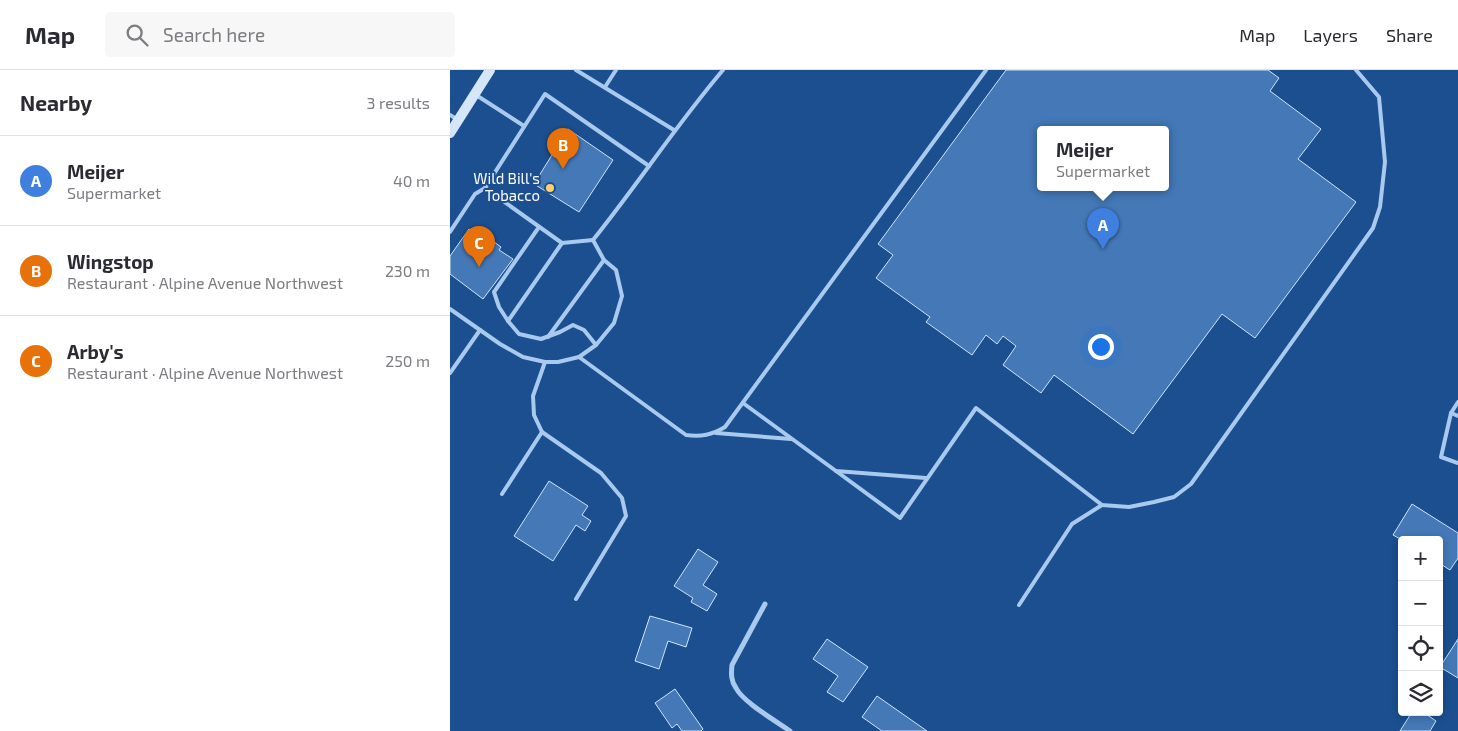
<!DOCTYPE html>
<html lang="en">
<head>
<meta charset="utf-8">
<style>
	body { margin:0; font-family:"Exo 2",sans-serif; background:#f7f7f7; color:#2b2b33 }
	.controls { position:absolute; right:15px; bottom:15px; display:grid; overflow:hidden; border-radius:5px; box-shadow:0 2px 8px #0003 }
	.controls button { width:45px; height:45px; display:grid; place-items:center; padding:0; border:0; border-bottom:1px solid #e1e1e2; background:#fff; color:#2b2b33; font:25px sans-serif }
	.you { position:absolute; left:650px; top:276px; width:18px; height:18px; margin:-12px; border:4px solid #fff; border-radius:50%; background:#1a73e8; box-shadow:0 0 0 8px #1a73e833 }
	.badge { display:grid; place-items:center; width:32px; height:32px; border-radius:50%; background:#8a764a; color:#fff; font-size:16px; font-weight:700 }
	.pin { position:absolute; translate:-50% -41px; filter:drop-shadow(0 1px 2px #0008) }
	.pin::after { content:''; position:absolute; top:26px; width:18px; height:15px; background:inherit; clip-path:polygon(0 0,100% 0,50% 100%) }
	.popup { position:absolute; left:587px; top:56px; width:132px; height:65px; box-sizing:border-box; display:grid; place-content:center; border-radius:5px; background:#fff; filter:drop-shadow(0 1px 4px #0005); font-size:16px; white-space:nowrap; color:#7c7c81 }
	.popup b { font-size:19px; color:#2b2b33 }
	.popup::after { content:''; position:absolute; left:50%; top:100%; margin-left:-10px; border:10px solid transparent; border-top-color:#fff }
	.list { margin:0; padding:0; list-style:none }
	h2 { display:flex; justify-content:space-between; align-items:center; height:65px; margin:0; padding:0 20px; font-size:21px }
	h2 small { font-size:16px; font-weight:400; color:#7c7c81 }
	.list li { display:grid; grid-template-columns:32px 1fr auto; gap:15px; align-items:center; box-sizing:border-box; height:90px; padding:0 20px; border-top:1px solid #e1e1e2 }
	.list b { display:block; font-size:19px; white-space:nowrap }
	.list p { margin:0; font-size:16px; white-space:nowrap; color:#7c7c81 }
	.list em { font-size:16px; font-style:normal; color:#7c7c81 }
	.icon { flex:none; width:28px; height:28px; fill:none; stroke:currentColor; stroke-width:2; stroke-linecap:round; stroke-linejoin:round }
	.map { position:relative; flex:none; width:1008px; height:661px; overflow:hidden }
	header { display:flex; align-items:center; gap:30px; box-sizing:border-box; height:70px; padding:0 25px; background:#fff; border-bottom:1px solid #e1e1e2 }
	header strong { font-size:24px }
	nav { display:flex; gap:28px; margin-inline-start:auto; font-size:18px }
	.search { width:350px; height:45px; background:#f7f7f7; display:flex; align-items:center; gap:12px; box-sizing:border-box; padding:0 18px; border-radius:5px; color:#7c7c81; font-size:19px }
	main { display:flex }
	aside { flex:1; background:#fff }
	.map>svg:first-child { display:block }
	.building { fill:#4478b7; stroke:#cfe3fa; fill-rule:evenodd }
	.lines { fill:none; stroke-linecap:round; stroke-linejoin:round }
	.service { stroke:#a9c9ee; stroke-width:4 }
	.minor { stroke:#a9c9ee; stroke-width:5 }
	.secondary { stroke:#d6e6fa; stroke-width:10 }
	.poi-dot { fill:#ffd166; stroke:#1b4f8f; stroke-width:2 }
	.labels { text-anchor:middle; stroke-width:4; stroke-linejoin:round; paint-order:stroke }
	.poi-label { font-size:15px; fill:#fff; stroke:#1b4f8f; text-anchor:end }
</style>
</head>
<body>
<header>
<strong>Map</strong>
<div class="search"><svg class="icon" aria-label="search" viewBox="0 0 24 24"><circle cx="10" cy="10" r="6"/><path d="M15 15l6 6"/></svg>Search here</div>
<nav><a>Map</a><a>Layers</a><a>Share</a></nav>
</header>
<main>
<aside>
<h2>Nearby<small>3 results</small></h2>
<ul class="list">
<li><span class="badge" style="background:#3f7fe0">A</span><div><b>Meijer</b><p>Supermarket</p></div><em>40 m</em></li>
<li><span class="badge" style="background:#e8710a">B</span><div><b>Wingstop</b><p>Restaurant · Alpine Avenue Northwest</p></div><em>230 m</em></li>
<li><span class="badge" style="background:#e8710a">C</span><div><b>Arby's</b><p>Restaurant · Alpine Avenue Northwest</p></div><em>250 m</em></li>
</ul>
</aside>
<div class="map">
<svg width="1008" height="661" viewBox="0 0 1008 661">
	<rect width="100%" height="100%" fill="#1b4f8f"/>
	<!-- building -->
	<g class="building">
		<path d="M 556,0 L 818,0 L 829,8 L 820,21 L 871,59 L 848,89 L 906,132 L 805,268 L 772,244 L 683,364 L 604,305 L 591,323 L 553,295 L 566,276 L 553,266 L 547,274 L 536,265 L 522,285 L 476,252 L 480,247 L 426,208 L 443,185 L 428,174 ZM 590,60 L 716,60 L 716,118 L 590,118 Z"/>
		<polygon points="118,59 163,90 129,142 84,114"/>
		<polygon points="19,159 33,169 36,166 51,177 49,180 63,189 33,229 0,204 0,186"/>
		<polygon points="99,411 138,436 132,445 141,451 135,461 126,455 103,491 64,466"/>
		<polygon points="962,434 1008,463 1008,488 1000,500 989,493 989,470 952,470 943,465"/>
		<polygon points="248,479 268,492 253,515 267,524 257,541 241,532 243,528 224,516"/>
		<polygon points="200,546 242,558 236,577 218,571 209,599 185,591"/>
		<polygon points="377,569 418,597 393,632 377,622 388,606 363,589"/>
		<polygon points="1008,569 1008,608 990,597"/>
		<polygon points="225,619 253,659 251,661 232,661 227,654 222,658 205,633"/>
		<polygon points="427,626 477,661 432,661 412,647"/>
		<polygon points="962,642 973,642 986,651 980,661 950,661"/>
	</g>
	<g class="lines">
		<!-- service -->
		<g class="service">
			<polyline points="126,0 224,60"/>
			<polyline points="155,17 166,0"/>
			<polyline points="26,25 74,56"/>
			<polyline points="0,45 8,50"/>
			<polyline points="0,162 25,124 35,118"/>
			<polyline points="112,173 143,170"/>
			<path d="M 0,239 L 50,274 L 73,287 L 95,292 L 108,292 L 129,287 L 146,275 L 164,253 L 172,226 L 166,200 L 154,190 L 143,170 C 188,114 227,54 273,0"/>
			<polyline points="58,251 49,237 44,222 89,157"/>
			<polyline points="98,267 154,190"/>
			<polyline points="146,275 134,260 123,255 110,262 91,269 69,264 58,251 112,173 35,118 95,24 199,96"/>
			<path d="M 129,287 L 236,365 C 251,367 262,365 275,357 L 536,0"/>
			<polyline points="95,292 83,326 84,345 92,362 151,403 172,428 176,446 126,529"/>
			<polyline points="0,303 30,260"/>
			<polyline points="1008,332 1001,343 991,387 1008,393"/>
			<polyline points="293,333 386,401 476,408"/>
			<polyline points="1001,343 1008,346"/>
			<polyline points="266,363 341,369"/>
			<polyline points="386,401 450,448 526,338 652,435 679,437 704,432 724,427 741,414 923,158 930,137 935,92 929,27 906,0"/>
			<polyline points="52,424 92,362"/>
			<polyline points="569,535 622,454 652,435"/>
		</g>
		<!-- minor -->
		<path class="minor" d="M 315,534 L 282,595 C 281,604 281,611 286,618 C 293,632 326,651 340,661"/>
		<!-- secondary -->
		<polyline class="secondary" points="0,63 40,0"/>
	</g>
	<!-- markers -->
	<circle class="poi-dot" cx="100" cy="118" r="5"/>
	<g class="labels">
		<!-- poi labels -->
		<g class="poi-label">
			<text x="90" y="114">Wild Bill's<tspan x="90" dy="17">Tobacco</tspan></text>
		</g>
	</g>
</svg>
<div class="controls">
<button>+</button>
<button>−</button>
<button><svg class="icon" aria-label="locate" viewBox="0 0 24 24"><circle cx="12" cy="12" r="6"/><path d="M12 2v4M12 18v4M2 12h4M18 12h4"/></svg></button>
<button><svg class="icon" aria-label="layers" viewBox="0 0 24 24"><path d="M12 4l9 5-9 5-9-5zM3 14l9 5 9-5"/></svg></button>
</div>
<div class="you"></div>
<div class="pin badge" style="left:653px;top:179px;background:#3f7fe0">A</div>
<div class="popup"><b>Meijer</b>Supermarket</div>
<div class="pin badge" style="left:113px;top:99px;background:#e8710a">B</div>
<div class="pin badge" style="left:29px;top:197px;background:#e8710a">C</div>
</div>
</main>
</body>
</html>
